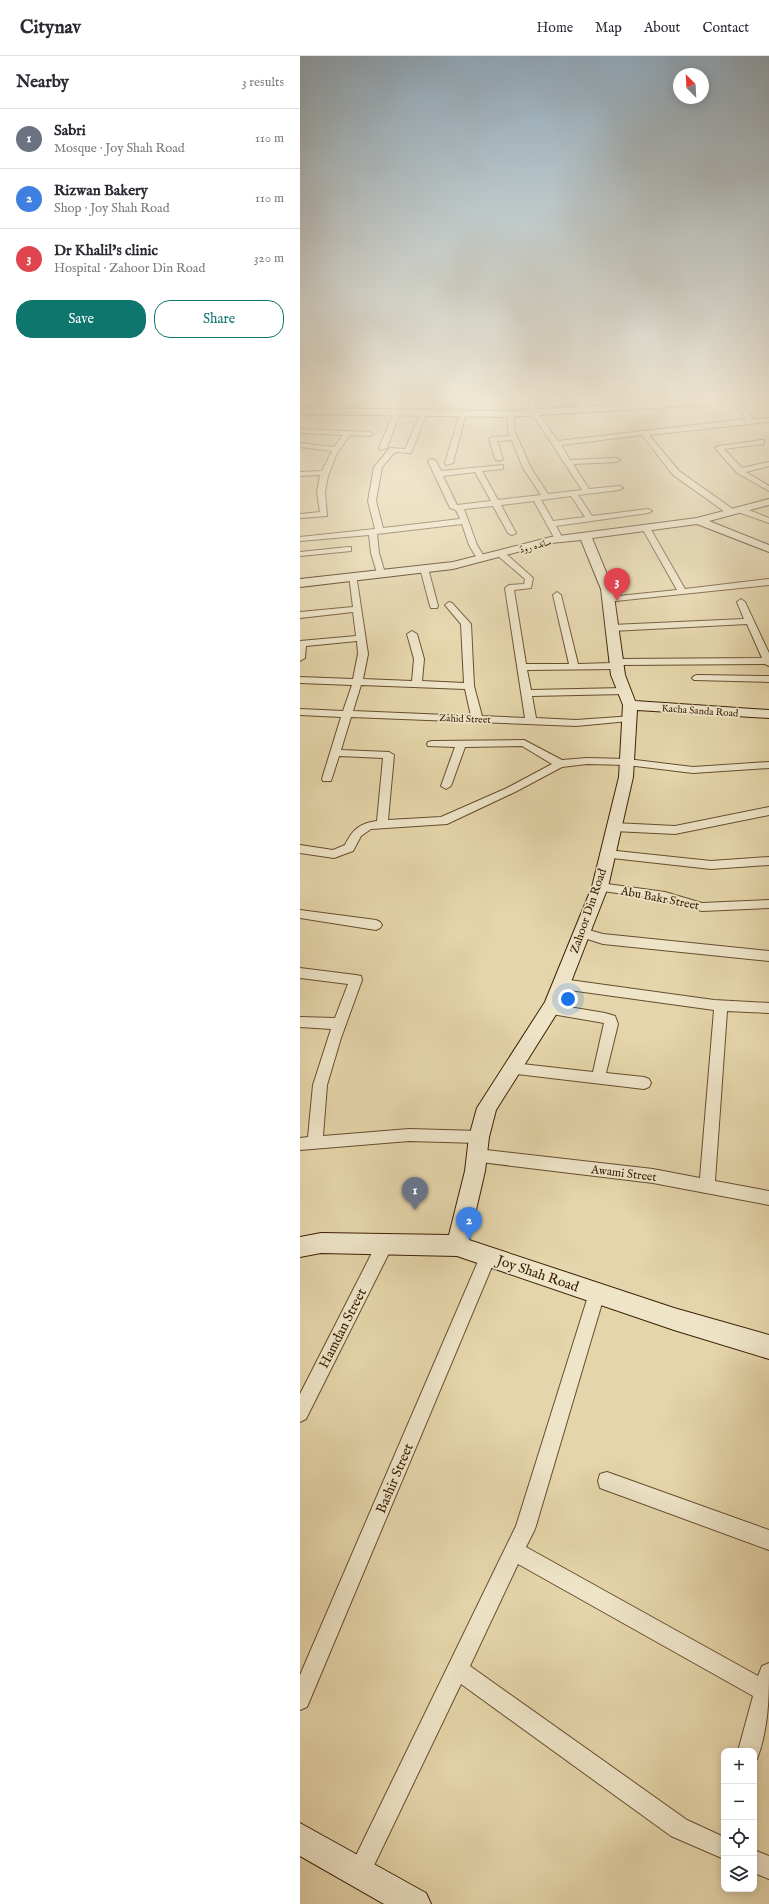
<!DOCTYPE html>
<html lang="en">
<head>
<meta charset="utf-8">
<style>
	body { margin:0; font-family:"IM FELL English",Amiri,serif; background:#f7f7f7; color:#2b2b33 }
	.controls { position:absolute; right:12px; bottom:12px; display:grid; overflow:hidden; border-radius:8px; box-shadow:0 2px 10px #0003 }
	.controls button { width:36px; height:36px; display:grid; place-items:center; padding:0; border:0; border-bottom:1px solid #e1e1e2; background:#fff; color:#2b2b33; font:20px sans-serif }
	.compass { position:absolute; left:373px; top:12px; width:36px; height:36px; border-radius:50%; background:#fff; box-shadow:0 2px 10px #0003; rotate:336deg }
	.you { position:absolute; left:268px; top:943px; width:14px; height:14px; margin:-10px; border:3px solid #fff; border-radius:50%; background:#1a73e8; box-shadow:0 0 0 6px #1a73e833 }
	.badge { display:grid; place-items:center; width:26px; height:26px; border-radius:50%; background:#0f766e; color:#fff; font-size:13px; font-weight:700 }
	.pin { position:absolute; translate:-50% -33px; filter:drop-shadow(0 1px 2px #0008) }
	.pin::after { content:''; position:absolute; top:21px; width:14px; height:12px; background:inherit; clip-path:polygon(0 0,100% 0,50% 100%) }
	.list { margin:0; padding:0; list-style:none }
	h2 { display:flex; justify-content:space-between; align-items:center; height:52px; margin:0; padding:0 16px; font-size:17px }
	h2 small { font-size:13px; font-weight:400; color:#7c7c81 }
	.list li { display:grid; grid-template-columns:26px 1fr auto; gap:12px; align-items:center; box-sizing:border-box; height:60px; padding:0 16px; border-top:1px solid #e1e1e2 }
	.list b { display:block; font-size:15px; white-space:nowrap }
	.list p { margin:0; font-size:13px; white-space:nowrap; color:#7c7c81 }
	.list em { font-size:13px; font-style:normal; color:#7c7c81 }
	.actions { display:flex; gap:8px; padding:12px 16px }
	.actions a { flex:1; padding:9px 0; border:1px solid #0f766e; border-radius:16px; text-align:center; font-size:14px; color:#0f766e }
	.actions .main { background:#0f766e; color:#fff }
	.icon { flex:none; width:22px; height:22px; fill:none; stroke:currentColor; stroke-width:2; stroke-linecap:round; stroke-linejoin:round }
	.map { position:relative; flex:none; width:469px; height:1848px; overflow:hidden }
	header { display:flex; align-items:center; gap:24px; box-sizing:border-box; height:56px; padding:0 20px; background:#fff; border-bottom:1px solid #e1e1e2 }
	header strong { font-size:19px }
	nav { display:flex; gap:22px; margin-inline-start:auto; font-size:14px }
	main { display:flex }
	aside { flex:1; background:#fff }
	.map>svg:first-child { display:block }
	.lines { fill:none; stroke-linecap:round; stroke-linejoin:round }
	.street-casing { stroke:#664d2e; stroke-width:2 }
	.secondary-casing { stroke:#3c2004; stroke-width:2 }
	.street { fill:#eee4c8; fill-rule:evenodd }
	.secondary { fill:#eee4c8; fill-rule:evenodd }
	.labels { text-anchor:middle; stroke-width:3.5; stroke-linejoin:round; paint-order:stroke }
	.far-street-label { font-size:10px; fill:#3c2004; stroke:#eee4c8 }
	.street-label { font-size:12px; fill:#3c2004; stroke:#eee4c8 }
	.near-street-label { font-size:14px; fill:#3c2004; stroke:#eee4c8 }
</style>
</head>
<body>
<header>
<strong>Citynav</strong>
<nav><a>Home</a><a>Map</a><a>About</a><a>Contact</a></nav>
</header>
<main>
<aside>
<h2>Nearby<small>3 results</small></h2>
<ul class="list">
<li><span class="badge" style="background:#6b7280">1</span><div><b>Sabri</b><p>Mosque · Joy Shah Road</p></div><em>110 m</em></li>
<li><span class="badge" style="background:#3f7fe0">2</span><div><b>Rizwan Bakery</b><p>Shop · Joy Shah Road</p></div><em>110 m</em></li>
<li><span class="badge" style="background:#e0444e">3</span><div><b>Dr Khalil's clinic</b><p>Hospital · Zahoor Din Road</p></div><em>320 m</em></li>
</ul>
<div class="actions"><a class="main">Save</a><a>Share</a></div>
</aside>
<div class="map">
<svg width="469" height="1848" viewBox="0 0 469 1848">
	<rect width="100%" height="100%" fill="#e5d5aa"/>
	<filter id="stains"><feTurbulence type="fractalNoise" baseFrequency=".005" numOctaves="4"/><feColorMatrix values="0 0 0 0 .2 0 0 0 0 .09 0 0 0 0 .02 0 0 0 .5 -.17"/></filter>
	<radialGradient id="worn" r=".72"><stop offset=".6" stop-color="#630" stop-opacity="0"/><stop offset="1" stop-color="#630" stop-opacity=".3"/></radialGradient>
	<g class="lines">
		<!-- street casing -->
		<g class="street-casing">
			<g id="street">
				<path d="M 227,342 L 233,342 L 237,356 L 258,385 L 446,363 L 433,344 L 436,342 L 438,343 L 453,363 L 469,362 L 469,366 L 349,379 L 379,415 L 434,454 L 434,458 L 428,458 L 373,419 L 342,379 L 261,389 L 270,404 L 316,402 L 320,404 L 316,406 L 273,408 L 289,433 L 319,430 L 323,432 L 319,434 L 278,439 L 292,460 L 348,453 L 352,455 L 348,457 L 256,470 L 263,483 L 262,485 L 256,485 L 234,445 L 201,449 L 216,477 L 212,479 L 208,477 L 193,450 L 164,453 L 177,489 L 185,502 L 181,505 L 178,504 L 169,489 L 162,468 L 77,478 L 79,497 L 85,517 L 81,520 L 77,517 L 71,497 L 69,479 L 0,485 L 0,481 L 75,473 L 68,445 L 74,411 L 90,392 L 105,393 L 121,357 L 124,355 L 127,357 L 111,397 L 95,396 L 82,411 L 76,445 L 83,472 L 160,463 L 156,454 L 150,452 L 128,405 L 132,403 L 136,405 L 141,415 L 203,409 L 203,413 L 182,415 L 198,444 L 241,439 L 223,412 L 212,384 L 197,385 L 203,403 L 199,405 L 195,403 L 189,383 L 193,381 L 210,380 L 208,374 L 208,358 L 211,356 L 214,358 L 214,374 L 231,412 L 248,438 L 282,434 L 231,356 ZM 175,416 L 191,445 L 157,449 L 143,420 ZM 271,440 L 285,461 L 253,465 L 241,444 Z"/>
				<polygon points="97,354 100,356 87,392 80,394 79,392 94,356"/>
				<polygon points="163,355 166,357 153,407 146,409 145,407 160,357"/>
				<polygon points="0,373 70,376 73,378 70,380 50,379 37,397 28,420 25,436 27,460 0,462 0,458 20,456 17,436 20,419 0,420 0,416 22,415 32,395 0,391 0,387 34,391 43,379 0,377"/>
				<polygon points="461,384 464,384 464,388 424,393 442,412 469,406 469,410 446,416 469,430 469,435 437,417 415,392 419,390"/>
				<polygon points="438,452 444,452 469,462 469,467 438,456"/>
				<polygon points="343,470 350,472 385,533 469,523 469,529 306,546 305,544 309,541 377,534 342,472"/>
				<polygon points="48,491 51,491 51,495 0,500 0,496"/>
				<path d="M 198,496 L 204,496 L 233,522 L 231,532 L 214,534 L 226,608 L 269,608 L 253,539 L 257,536 L 261,539 L 278,608 L 312,607 L 313,604 L 316,603 L 462,602 L 447,568 L 312,575 L 307,572 L 312,569 L 444,563 L 437,546 L 441,543 L 445,546 L 469,597 L 469,610 L 465,608 L 321,609 L 320,612 L 317,613 L 227,614 L 231,634 L 324,632 L 329,635 L 324,638 L 232,640 L 236,662 L 276,664 L 333,660 L 334,662 L 329,665 L 276,670 L 51,661 L 41,694 L 89,696 L 94,699 L 88,764 L 141,761 L 207,732 L 252,708 L 222,690 L 165,691 L 151,730 L 146,733 L 141,730 L 155,691 L 128,690 L 127,688 L 128,686 L 132,685 L 224,684 L 262,704 L 287,702 L 327,703 L 393,711 L 469,706 L 469,712 L 393,717 L 327,709 L 287,708 L 262,711 L 215,736 L 147,768 L 71,773 L 61,780 L 53,795 L 34,802 L 0,797 L 0,789 L 33,794 L 45,789 C 52,774 60,767 77,765 L 83,702 L 39,700 L 31,725 L 23,725 L 22,723 L 41,661 L 0,659 L 0,653 L 43,655 L 52,629 L 0,627 L 0,621 L 53,623 L 58,598 L 57,585 L 6,590 L 5,602 L 0,605 L 0,585 L 56,580 L 53,556 L 0,562 L 0,556 L 53,551 L 49,520 L 53,517 L 56,518 L 68,598 L 63,623 L 112,625 L 114,603 L 107,578 L 112,575 L 117,578 L 124,603 L 122,625 L 164,627 L 161,568 L 145,549 L 149,546 L 152,547 L 171,568 L 174,630 L 182,660 L 225,662 L 205,532 L 209,529 L 224,528 L 225,523 L 198,500 ZM 61,629 L 165,633 L 171,660 L 53,655 Z"/>
				<polygon points="124,509 128,512 138,550 137,552 131,552 130,550 120,512"/>
				<polygon points="397,619 469,620 469,626 394,624 392,622 394,620"/>
				<polygon points="469,751 469,759 375,778 314,775 308,771 314,767 375,770"/>
				<polygon points="307,794 411,805 469,801 469,809 411,813 303,801 301,798 303,795"/>
				<polygon points="300,827 365,836 402,847 469,844 469,852 402,855 365,844 296,834 294,831 296,828"/>
				<polygon points="0,854 76,864 80,866 82,869 80,872 76,874 0,862"/>
				<polygon points="282,872 303,878 469,895 469,905 303,888 278,880 276,877 278,874"/>
				<polygon points="0,912 56,919 61,920 62,924 41,982 27,1029 23,1080 109,1073 179,1075 184,1076 186,1081 184,1086 179,1087 109,1085 0,1094 0,1082 8,1081 13,1029 31,973 0,971 0,961 35,962 48,928 0,922"/>
				<polygon points="262,923 414,944 469,947 469,957 427,955 415,1125 469,1135 469,1149 353,1127 172,1105 170,1100 172,1095 177,1093 353,1113 400,1122 414,954 262,933 257,932 255,928 257,924"/>
				<polygon points="251,948 305,957 315,960 318,968 306,1017 344,1021 349,1023 351,1027 349,1031 344,1033 208,1017 206,1013 208,1009 213,1007 293,1016 304,967 246,957 244,953 246,949"/>
				<polygon points="85,1181 91,1183 93,1188 91,1193 6,1363 0,1366 0,1338 79,1183"/>
				<polygon points="188,1193 194,1196 196,1201 7,1651 0,1654 0,1619 182,1196"/>
				<path d="M 297,1229 L 303,1231 L 305,1237 L 235,1473 L 226,1491 L 458,1620 L 462,1610 L 469,1607 C 469,1641 469,1671 457,1703 L 454,1704 L 454,1695 L 438,1695 L 453,1640 L 218,1508 L 170,1610 L 387,1764 L 424,1781 L 424,1803 L 371,1780 L 161,1628 L 67,1824 L 59,1827 L 51,1824 L 48,1816 L 216,1470 L 289,1237 L 291,1231 Z"/>
				<polygon points="307,1416 469,1474 469,1494 300,1432 298,1425 300,1418"/>
				<polygon points="454,1794 469,1800 469,1823 454,1817"/>
			</g>
		</g>
		<!-- secondary casing -->
		<g class="secondary-casing">
			<g id="secondary">
				<polygon points="426,342 469,342 469,345 206,361 0,358 0,352 206,355"/>
				<polygon points="469,443 469,449 409,465 469,489 469,496 397,468 292,482 313,533 325,619 335,645 469,654 469,662 337,654 333,721 308,831 262,949 196,1054 189,1081 185,1115 169,1184 374,1252 469,1279 469,1303 374,1274 157,1200 21,1197 0,1201 0,1181 21,1177 149,1179 165,1115 169,1081 177,1052 245,946 292,831 319,721 323,649 311,619 301,533 281,484 251,487 153,513 0,531 0,523 153,506 251,481 397,462"/>
				<polygon points="0,1767 126,1837 131,1848 84,1848 0,1800"/>
			</g>
		</g>
		<!-- street -->
		<use href="#street" class="street"/>
		<!-- secondary -->
		<use href="#secondary" class="secondary"/>
	</g>
	<!-- sky -->
	<linearGradient id="sky" x2="0" y2="1"><stop stop-color="#90a8b9"/><stop offset="0.57" stop-color="#f3ecd9"/><stop offset="1" stop-color="#f3ecd9" stop-opacity="0"/></linearGradient>
	<rect width="469" height="601" fill="url(#sky)"/>
	<g class="labels">
		<!-- far-street labels -->
		<g class="far-street-label">
			<text transform="translate(235 489) rotate(-15)" y="4">ساندہ روڈ</text>
			<text transform="translate(400 654) rotate(4)" y="4">Kacha Sanda Road</text>
			<text transform="translate(165 662) rotate(2)" y="4">Zahid Street</text>
		</g>
		<!-- street labels -->
		<g class="street-label">
			<text transform="translate(360 842) rotate(11)" y="4">Abu Bakr Street</text>
			<text transform="translate(288 855) rotate(-71)" y="4">Zahoor Din Road</text>
			<text transform="translate(324 1117) rotate(7)" y="4">Awami Street</text>
		</g>
		<!-- near-street labels -->
		<g class="near-street-label">
			<text transform="translate(238 1217) rotate(19)" y="5">Joy Shah Road</text>
			<text transform="translate(42 1272) rotate(-63)" y="5">Hamdan Street</text>
			<text transform="translate(94 1422) rotate(-67)" y="5">Bashir Street</text>
		</g>
	</g>
	<rect width="100%" height="100%" filter="url(#stains)"/>
	<rect width="100%" height="100%" fill="url(#worn)"/>
</svg>
<div class="controls">
<button>+</button>
<button>−</button>
<button><svg class="icon" aria-label="locate" viewBox="0 0 24 24"><circle cx="12" cy="12" r="6"/><path d="M12 2v4M12 18v4M2 12h4M18 12h4"/></svg></button>
<button><svg class="icon" aria-label="layers" viewBox="0 0 24 24"><path d="M12 4l9 5-9 5-9-5zM3 14l9 5 9-5"/></svg></button>
</div>
<svg class="compass" viewBox="-18 -18 36 36"><path d="M0-13l5 13h-10z" fill="#e53935"/><path d="M0 13l5-13h-10z" fill="#7c7c81"/></svg>
<div class="you"></div>
<div class="pin badge" style="left:115px;top:1154px;background:#6b7280">1</div>
<div class="pin badge" style="left:169px;top:1184px;background:#3f7fe0">2</div>
<div class="pin badge" style="left:317px;top:545px;background:#e0444e">3</div>
</div>
</main>
</body>
</html>
